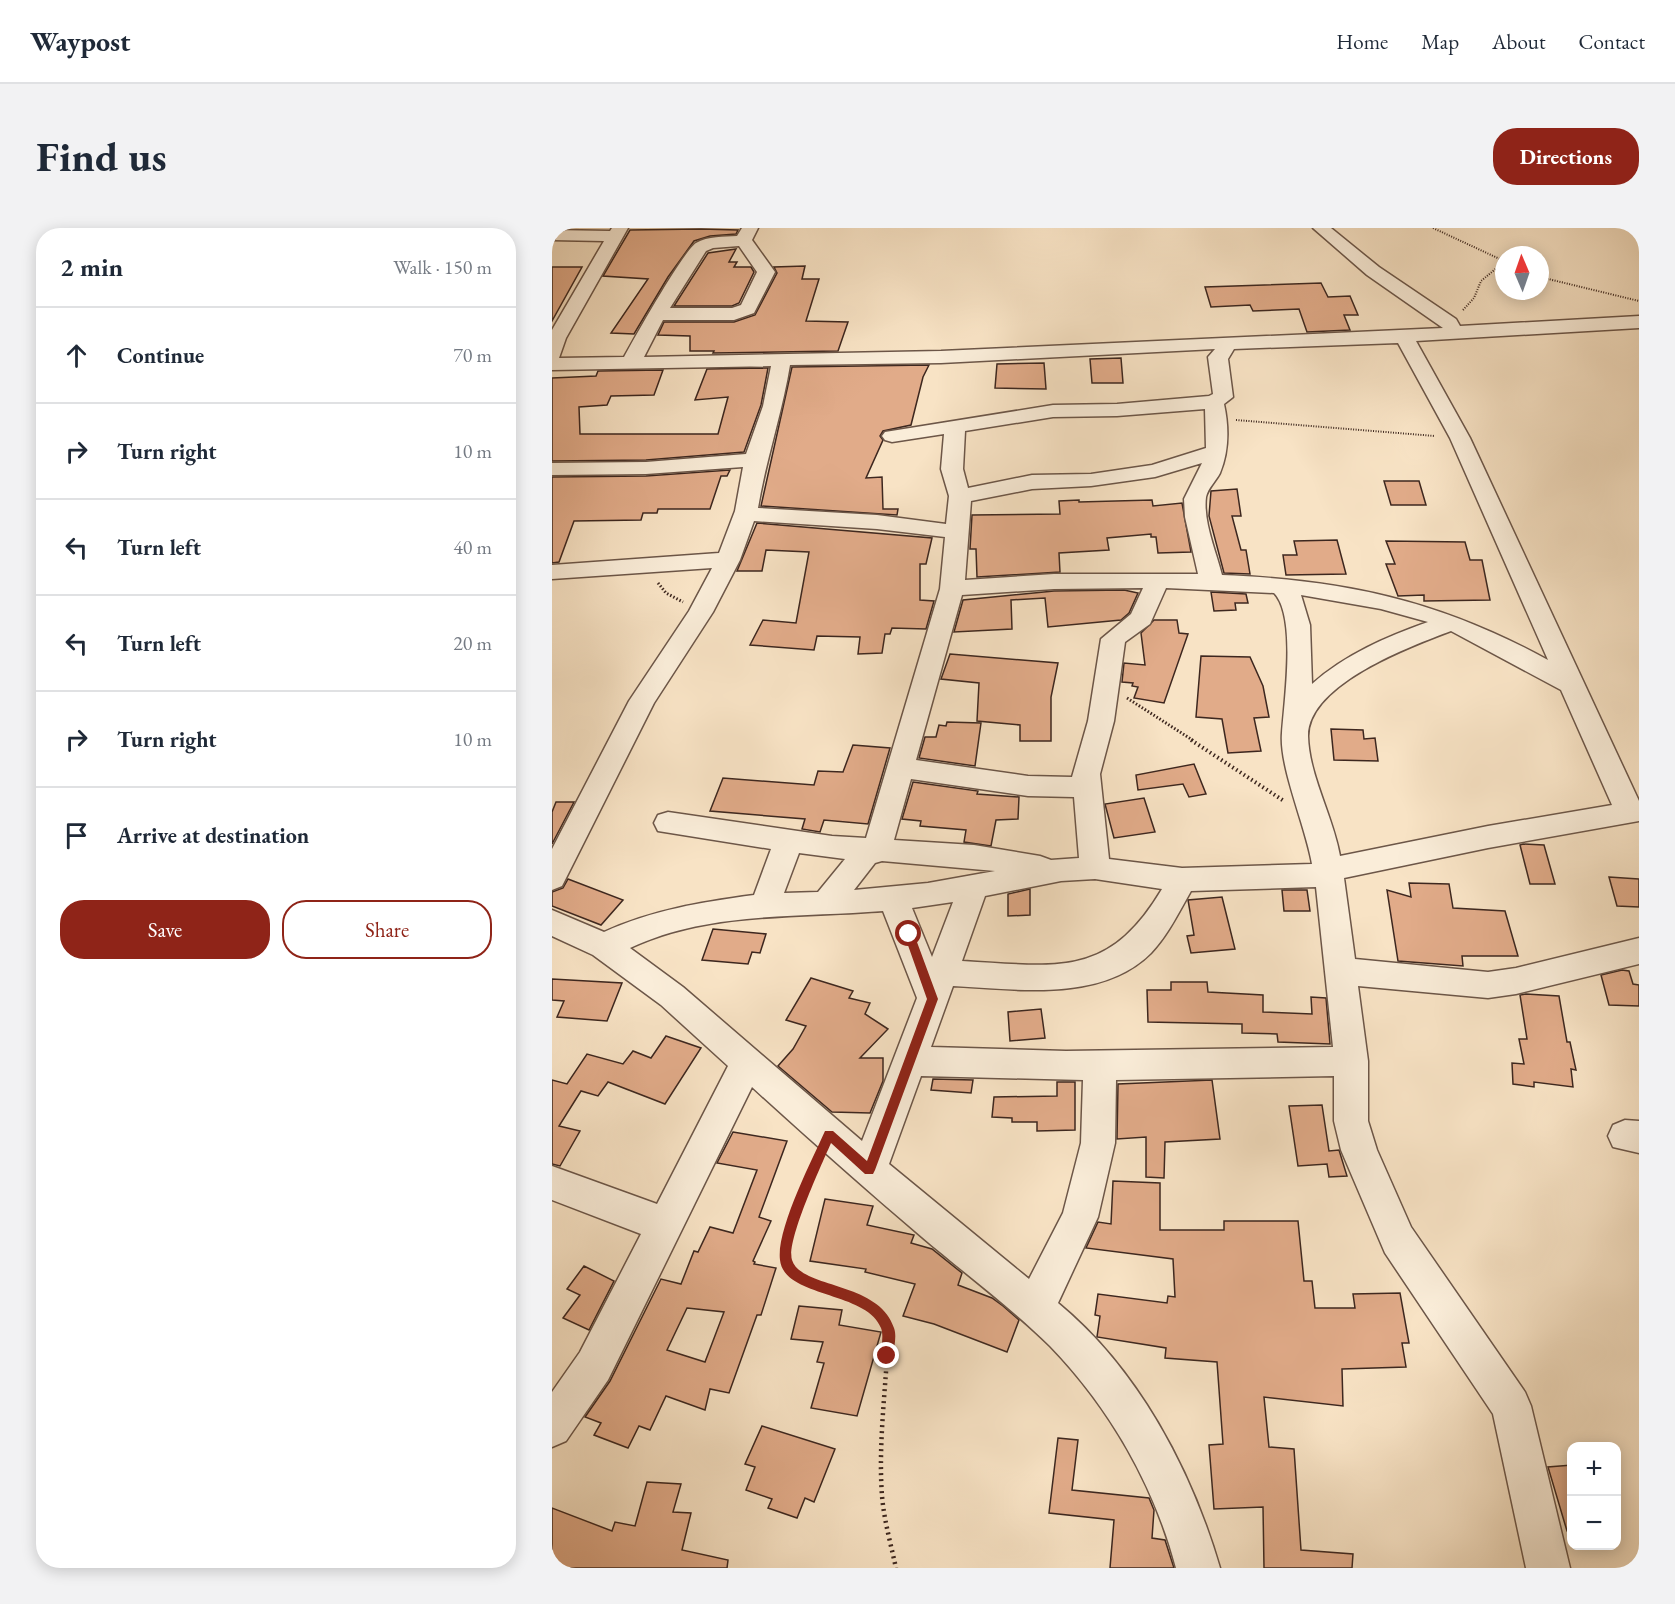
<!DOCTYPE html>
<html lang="en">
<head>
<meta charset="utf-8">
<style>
	body { margin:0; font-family:"EB Garamond",serif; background:#f2f2f3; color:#1f2937 }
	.controls { position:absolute; right:18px; bottom:18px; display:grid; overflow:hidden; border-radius:12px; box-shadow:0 3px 15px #0003 }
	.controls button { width:54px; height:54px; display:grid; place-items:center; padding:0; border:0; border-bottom:2px solid #e0e1e3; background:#fff; color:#1f2937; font:30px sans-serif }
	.compass { position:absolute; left:943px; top:18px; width:54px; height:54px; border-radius:50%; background:#fff; box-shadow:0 3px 15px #0003; rotate:358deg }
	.stop { position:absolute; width:18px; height:18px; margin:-14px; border:4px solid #8f2418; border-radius:50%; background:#fff }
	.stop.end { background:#8f2418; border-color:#fff; box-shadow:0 2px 6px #0008 }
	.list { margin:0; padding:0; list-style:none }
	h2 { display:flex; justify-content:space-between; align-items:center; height:78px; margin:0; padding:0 24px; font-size:26px }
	h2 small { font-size:20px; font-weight:400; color:#747a83 }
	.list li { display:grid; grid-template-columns:39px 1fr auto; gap:18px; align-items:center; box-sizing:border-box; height:96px; padding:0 24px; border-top:2px solid #e0e1e3 }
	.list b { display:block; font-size:22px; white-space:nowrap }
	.list em { font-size:20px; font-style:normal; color:#747a83 }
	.actions { display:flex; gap:12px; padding:18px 24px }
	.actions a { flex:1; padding:14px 0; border:2px solid #8f2418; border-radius:24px; text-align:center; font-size:21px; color:#8f2418 }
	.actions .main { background:#8f2418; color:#fff }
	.icon { flex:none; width:33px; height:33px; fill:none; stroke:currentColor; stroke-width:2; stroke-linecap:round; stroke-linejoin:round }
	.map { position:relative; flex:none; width:1087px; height:1340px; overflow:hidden; border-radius:24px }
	header { display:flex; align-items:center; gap:36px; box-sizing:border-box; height:84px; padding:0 30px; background:#fff; border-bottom:2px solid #e0e1e3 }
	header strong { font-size:28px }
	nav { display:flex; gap:33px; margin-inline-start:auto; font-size:21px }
	.intro { display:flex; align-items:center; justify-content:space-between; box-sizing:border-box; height:144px; padding:0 36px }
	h1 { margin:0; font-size:42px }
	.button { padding:15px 27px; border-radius:24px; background:#8f2418; color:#fff; font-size:21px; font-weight:700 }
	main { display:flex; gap:36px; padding:0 36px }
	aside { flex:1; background:#fff; border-radius:24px; box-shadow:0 3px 15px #0003 }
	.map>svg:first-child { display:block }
	.building { fill:#e1ab89; stroke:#3d271f; stroke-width:1.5; fill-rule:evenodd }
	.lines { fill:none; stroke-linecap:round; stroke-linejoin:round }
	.minor-casing { stroke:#6c5648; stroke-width:3 }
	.path-far3 { stroke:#3d271f; stroke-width:2; stroke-dasharray:1 1.5; stroke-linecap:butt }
	.path-far2 { stroke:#3d271f; stroke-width:3; stroke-dasharray:1.5 2; stroke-linecap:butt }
	.path-far1 { stroke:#3d271f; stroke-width:4; stroke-dasharray:1.5 3; stroke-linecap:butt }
	.path { stroke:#3d271f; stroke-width:4.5; stroke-dasharray:2 4; stroke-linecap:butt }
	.minor { fill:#faedd9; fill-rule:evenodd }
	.route { fill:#8f2418 }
</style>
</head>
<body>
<header>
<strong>Waypost</strong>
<nav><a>Home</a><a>Map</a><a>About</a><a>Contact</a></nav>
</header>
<div class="intro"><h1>Find us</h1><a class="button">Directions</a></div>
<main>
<aside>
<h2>2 min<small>Walk · 150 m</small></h2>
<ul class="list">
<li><svg class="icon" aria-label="ahead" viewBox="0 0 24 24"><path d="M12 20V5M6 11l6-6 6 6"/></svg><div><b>Continue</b></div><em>70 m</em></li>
<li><svg class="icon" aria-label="right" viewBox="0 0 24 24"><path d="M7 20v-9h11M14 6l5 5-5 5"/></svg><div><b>Turn right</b></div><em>10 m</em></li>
<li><svg class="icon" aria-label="left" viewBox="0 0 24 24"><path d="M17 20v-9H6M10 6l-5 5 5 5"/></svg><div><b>Turn left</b></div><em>40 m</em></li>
<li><svg class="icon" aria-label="left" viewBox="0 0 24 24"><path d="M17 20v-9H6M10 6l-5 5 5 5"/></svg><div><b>Turn left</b></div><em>20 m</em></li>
<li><svg class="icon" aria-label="right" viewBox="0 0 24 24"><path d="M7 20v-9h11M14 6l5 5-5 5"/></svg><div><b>Turn right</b></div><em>10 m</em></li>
<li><svg class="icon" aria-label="arrive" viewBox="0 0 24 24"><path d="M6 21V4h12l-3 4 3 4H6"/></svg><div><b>Arrive at destination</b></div></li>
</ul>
<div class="actions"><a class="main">Save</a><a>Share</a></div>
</aside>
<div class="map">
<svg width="1087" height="1340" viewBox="0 0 1087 1340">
	<rect width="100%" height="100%" fill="#f8e3c5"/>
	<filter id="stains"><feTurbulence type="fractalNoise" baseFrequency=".00333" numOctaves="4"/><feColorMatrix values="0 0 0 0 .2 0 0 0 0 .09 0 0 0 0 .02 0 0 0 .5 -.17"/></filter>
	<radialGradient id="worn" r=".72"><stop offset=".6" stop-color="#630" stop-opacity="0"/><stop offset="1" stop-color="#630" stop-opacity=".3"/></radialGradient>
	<!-- building -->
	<g class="building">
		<polygon points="149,1 186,2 184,6 158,8 142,13 116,49 82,106 59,105 96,51 51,48 78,2"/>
		<polygon points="184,21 177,34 185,34 182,39 199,39 202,44 187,75 180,78 122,78 156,25"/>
		<polygon points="253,38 250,51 267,51 254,93 296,94 286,123 161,125 162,123 138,123 138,108 106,107 112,94 182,94 203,87 225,45 222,39"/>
		<polygon points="0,39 30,39 0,93"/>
		<polygon points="769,55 776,69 798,68 806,87 792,87 798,102 755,104 747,81 701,83 698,77 659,79 653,59"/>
		<polygon points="569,130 571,155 540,155 538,131"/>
		<polygon points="492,135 494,161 443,160 445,136"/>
		<polygon points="377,137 371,149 359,197 331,203 328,208 331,212 314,250 330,249 331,281 346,281 345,287 209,278 240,139"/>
		<polygon points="216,140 209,177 192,224 94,232 0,233 0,150 44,148 46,143 111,142 102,167 59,168 55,177 27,179 28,206 166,206 176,169 143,172 155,141"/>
		<polygon points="178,242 175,248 169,248 158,281 106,281 105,285 91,285 89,292 22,293 7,334 0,335 0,249 94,248"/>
		<polygon points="832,253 867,253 874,277 839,277"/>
		<polygon points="685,261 689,288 680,288 689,322 694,322 698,346 672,345 657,288 659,263"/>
		<polygon points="527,272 527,274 600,272 601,278 630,275 639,324 606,325 604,309 599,309 599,306 555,310 557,322 507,325 508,344 425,349 424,321 418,321 420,287 508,286 507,273"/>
		<polygon points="205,295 380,310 374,336 368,336 368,372 382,373 374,401 340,400 338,406 333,406 330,425 306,426 308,409 265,408 262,422 198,417 211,392 244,395 257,324 214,322 210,343 185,343"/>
		<polygon points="785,312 794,346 734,347 731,327 745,327 742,313"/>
		<polygon points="834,313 913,314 918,332 930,332 938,372 872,373 872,367 846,368 834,336 843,336"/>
		<polygon points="572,362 586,365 577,385 569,392 496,399 493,370 459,372 460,401 402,404 411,372 502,363"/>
		<polygon points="659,364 694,366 696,375 683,375 684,382 662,383"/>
		<polygon points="602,392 625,392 627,405 636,406 612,475 582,470 586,459 580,458 581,455 570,454 572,435 593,437 589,405"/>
		<polygon points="398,426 506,435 499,469 499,513 468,513 468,497 425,493 427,455 389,451"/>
		<polygon points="649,428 698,429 711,458 717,489 702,490 709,523 676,525 670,491 644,489"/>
		<polygon points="395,494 429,495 423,538 367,530 373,509 384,509 387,497 394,498"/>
		<polygon points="779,501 811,502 812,511 823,510 826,533 782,532"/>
		<polygon points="301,517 338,520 316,596 272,592 268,604 250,601 253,591 158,583 171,550 262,557 266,543 291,544"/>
		<polygon points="642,536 654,566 637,569 631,556 586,562 584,547"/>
		<polygon points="361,554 426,563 425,566 467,569 466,591 444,592 439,618 412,614 414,602 368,598 369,593 350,591"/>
		<polygon points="592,570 603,604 562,610 553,576"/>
		<polygon points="4,574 22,574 0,616 0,584"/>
		<polygon points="971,616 992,617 1003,656 978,656 968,617"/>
		<polygon points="1057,649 1087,651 1087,679 1065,678"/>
		<polygon points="16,651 71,672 49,697 0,678 0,664 11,660"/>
		<polygon points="857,655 897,656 901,680 953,683 966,728 910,728 911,738 846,733 835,662 859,669"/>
		<polygon points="478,661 478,687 456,688 456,666"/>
		<polygon points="730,662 755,662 758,683 732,683"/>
		<polygon points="670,669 683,721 639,725 635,708 642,707 636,672"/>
		<polygon points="161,701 214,706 208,725 200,724 196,736 150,732"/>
		<polygon points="1070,742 1077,743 1081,756 1087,757 1087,778 1057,777 1049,747"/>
		<polygon points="259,750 301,763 297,770 318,775 313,786 336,801 308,830 331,830 331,853 318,885 280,884 226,838 241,821 254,798 234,792"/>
		<polygon points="0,751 70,755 55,793 5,789 12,773 0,772"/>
		<polygon points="619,754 655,754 656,764 711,767 711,784 760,786 759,769 774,770 778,816 726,814 725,806 690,805 690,796 596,794 595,762 619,762"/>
		<polygon points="974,766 1007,768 1015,814 1018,814 1024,842 1019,841 1021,859 982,854 982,859 961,856 960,835 972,836 967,811 975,811 968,767"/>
		<polygon points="489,781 493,810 458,813 456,784"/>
		<polygon points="114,808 149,820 113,876 56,854 46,868 29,863 7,898 28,903 8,938 0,936 0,852 15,856 35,826 71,836 81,823 99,830"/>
		<polygon points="381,851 421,852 419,865 379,862"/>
		<polygon points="660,852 668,911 613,914 612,950 594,949 594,909 565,911 566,856"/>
		<polygon points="505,854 523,854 523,902 485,903 485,894 460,894 460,890 440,889 442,869 505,868"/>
		<polygon points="770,877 777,923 787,922 795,948 777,949 775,936 746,938 737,878"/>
		<path d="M 181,904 L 235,913 L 207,989 L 219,993 L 201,1033 L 203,1034 L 202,1036 L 224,1040 L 209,1087 L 205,1087 L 177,1165 L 158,1161 L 153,1182 L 114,1168 L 98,1202 L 87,1198 L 76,1220 L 42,1207 L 49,1195 L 33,1189 L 58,1153 L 109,1051 L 129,1056 L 142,1023 L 146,1024 L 158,999 L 181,1005 L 205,942 L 165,935 ZM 135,1080 L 172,1084 L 153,1134 L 115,1122 Z"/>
		<polygon points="561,953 608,955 608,1002 672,1002 672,993 746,993 752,1053 760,1053 763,1080 803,1080 801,1066 848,1065 857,1115 850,1115 854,1139 790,1141 791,1178 712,1169 717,1219 742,1221 749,1322 801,1326 800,1340 712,1340 711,1279 662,1281 657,1217 671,1216 665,1134 613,1130 614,1120 545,1109 548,1088 543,1087 546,1066 615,1075 616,1068 623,1069 621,1031 534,1020 546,994 559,996"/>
		<polygon points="273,971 321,978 315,997 362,1007 359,1015 380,1021 410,1045 406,1057 440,1070 451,1078 467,1092 455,1124 382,1096 351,1088 363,1056 313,1044 314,1041 258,1033"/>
		<polygon points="32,1038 62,1053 37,1102 11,1090 28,1067 15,1061"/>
		<polygon points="247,1078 290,1082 287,1097 329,1104 305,1188 259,1180 272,1135 265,1134 271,1114 239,1111"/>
		<polygon points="210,1198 283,1221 262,1274 253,1270 245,1290 216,1280 220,1271 194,1262 203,1239 193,1236"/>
		<polygon points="506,1210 526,1212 520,1262 597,1270 602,1282 600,1310 613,1312 622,1340 558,1340 562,1292 497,1285"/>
		<polygon points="1020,1237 1020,1302 1015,1303 996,1239"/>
		<polygon points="95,1254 129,1256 121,1284 139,1285 130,1322 176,1332 175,1340 0,1340 0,1280 60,1303 63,1294 83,1298"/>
	</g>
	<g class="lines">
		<!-- minor casing -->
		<g class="minor-casing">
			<g id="minor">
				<path d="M 60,0 L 76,0 L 14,110 L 7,130 L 72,129 C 83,109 130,25 144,15 C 156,8 172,9 185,8 L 190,0 L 206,0 L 200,12 L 223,44 L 202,85 L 182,92 L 111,92 L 92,129 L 389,123 L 891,100 L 815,47 L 761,0 L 779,0 L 827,39 L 904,91 L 908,98 L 1087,88 L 1087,100 L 864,113 L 918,210 L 1087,573 L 1087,593 L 936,620 L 792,650 L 803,731 L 936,744 L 964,740 L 1087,710 L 1087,736 L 964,766 L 936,770 L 806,758 L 816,833 L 816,893 L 825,922 L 859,999 L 973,1164 L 979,1178 L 1018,1340 L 974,1340 L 941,1186 L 833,1025 L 789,922 L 782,893 L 782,848 L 564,852 L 563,915 L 546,989 L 506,1075 C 586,1141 639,1241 668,1340 L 624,1340 C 602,1257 558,1180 498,1118 C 461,1081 411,1044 370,1009 C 312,960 256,910 200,859 L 56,1152 L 14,1213 L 0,1219 L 0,1164 L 28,1124 L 89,1006 L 0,972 L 0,938 L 105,976 L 176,838 L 109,777 L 41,727 L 0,708 L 0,682 L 52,704 C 100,682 150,674 202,667 L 219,621 L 106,603 L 102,595 L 106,587 L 116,584 L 280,608 L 314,610 L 388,361 L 393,309 L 325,301 L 202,293 L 188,332 L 161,384 L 102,475 L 10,658 L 0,662 L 0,621 L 77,473 L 137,383 L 160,340 L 0,351 L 0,337 L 167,325 L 183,283 L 191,239 L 94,246 L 0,247 L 0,235 L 94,234 L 194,226 L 211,178 L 219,138 L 0,142 L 0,102 L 52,13 L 0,12 L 0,2 L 58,3 ZM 187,18 L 205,44 L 189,77 L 180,80 L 118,80 L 154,23 L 161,20 ZM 846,115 L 898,210 L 996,432 C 887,372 792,352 670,347 C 664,323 651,294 654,269 C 656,260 664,253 668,245 C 677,223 677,199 672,176 L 681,169 L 676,131 L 682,121 ZM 663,121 L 656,129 L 661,166 L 657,168 L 565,176 L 501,177 L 333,204 L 330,208 L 333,212 L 340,214 L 392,206 L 389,241 L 397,268 L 394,296 L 325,287 L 206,280 C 214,231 230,186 238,137 L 389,135 ZM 653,181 L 654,220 L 600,237 L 539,246 L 480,247 L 416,260 L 411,241 L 413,203 L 501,189 L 565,188 ZM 650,235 L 632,271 L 633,289 L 646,346 L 502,346 L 413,352 L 419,273 L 480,261 L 539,258 L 603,249 ZM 591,360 L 579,386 L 549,411 L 536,493 L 520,549 L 476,548 L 364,532 L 410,367 L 502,361 ZM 614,360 L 722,365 C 745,388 732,474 730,505 C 727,539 754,599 760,636 L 630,640 L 557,631 L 548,546 L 562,493 L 573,414 L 598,396 ZM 749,367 L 829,381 L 876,394 C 834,409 794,426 760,456 L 758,397 ZM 899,403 L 1009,462 L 1060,577 L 936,598 L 788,628 C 781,588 757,548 756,508 C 756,456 859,418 899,403 ZM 359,551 L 476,568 L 522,569 L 527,630 L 499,632 L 488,628 L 422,617 L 342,612 ZM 247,625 L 293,631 L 266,664 L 232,665 ZM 330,633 L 443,643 L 376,655 L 302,662 L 323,635 ZM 543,651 L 610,661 C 556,752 504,738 410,733 L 433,668 L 509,653 ZM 764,659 L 781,819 L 514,823 L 379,819 L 401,758 C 464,761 549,775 599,725 C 616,707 627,684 639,663 ZM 401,674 L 380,729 L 360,680 ZM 331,683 L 365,770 L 310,913 L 131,759 L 78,720 C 156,683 246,690 331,683 ZM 369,848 L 531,852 L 529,915 L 511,985 L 477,1051 L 337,936 Z"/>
				<polygon points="1073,892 1087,893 1087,925 1061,919 1056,908 1061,897"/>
			</g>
		</g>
		<!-- path-far3 -->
		<g class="path-far3">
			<polyline points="881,0 952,33"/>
			<polyline points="988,49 1087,73"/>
			<polyline points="911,82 922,70 929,53 952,34"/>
			<polyline points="684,192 883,208"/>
		</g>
		<!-- path-far2 -->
		<g class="path-far2">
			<polyline points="106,355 114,365 131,374"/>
			<polyline points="575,470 642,513"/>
		</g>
		<!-- path-far1 -->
		<polyline class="path-far1" points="639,512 732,573"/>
		<!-- path -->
		<path class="path" d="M 266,932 L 239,998 L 234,1034 C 255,1068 309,1057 330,1090 C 341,1106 335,1126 334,1144 C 331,1185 327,1227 330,1268 C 332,1292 339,1317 344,1340"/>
		<!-- minor -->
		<use href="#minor" class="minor"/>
	</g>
	<!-- route -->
	<path class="route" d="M 357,702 L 362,706 L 386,771 L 323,942 L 321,946 L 313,946 L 279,915 C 270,936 234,1013 240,1032 C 249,1061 327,1053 342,1100 C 345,1108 342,1119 341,1128 L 335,1134 L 329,1128 C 329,1119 332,1108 329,1100 C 315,1063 232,1070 228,1032 C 224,1002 260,932 273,903 L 281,903 L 315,933 L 375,771 L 352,706 Z"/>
	<rect width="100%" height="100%" filter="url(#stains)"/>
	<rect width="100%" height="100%" fill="url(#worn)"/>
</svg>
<div class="controls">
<button>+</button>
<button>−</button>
</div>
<svg class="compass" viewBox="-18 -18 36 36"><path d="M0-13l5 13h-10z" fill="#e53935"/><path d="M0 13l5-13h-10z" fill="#747a83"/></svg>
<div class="stop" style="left:357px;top:706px"></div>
<div class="stop end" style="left:335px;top:1128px"></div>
</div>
</main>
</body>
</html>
